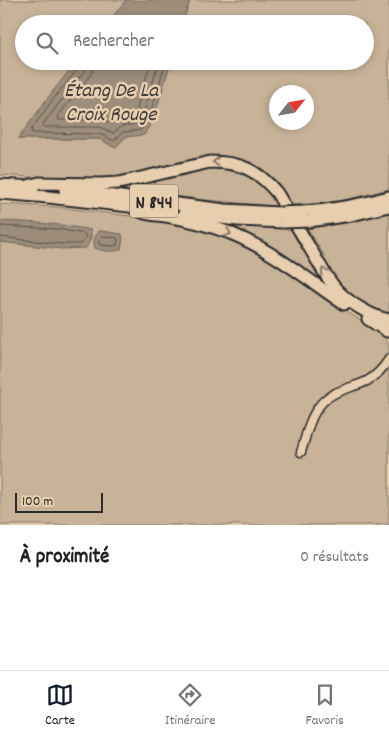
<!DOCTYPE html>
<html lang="fr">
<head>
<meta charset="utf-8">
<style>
	body { margin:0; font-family:Dekko,sans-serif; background:#f6f6f6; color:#202124 }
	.compass { position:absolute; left:269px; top:85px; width:45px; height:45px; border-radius:50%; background:#fff; box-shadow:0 2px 8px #0003; rotate:59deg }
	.scale { position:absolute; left:15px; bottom:12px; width:88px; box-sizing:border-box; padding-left:5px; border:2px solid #2b2b2b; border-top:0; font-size:14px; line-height:18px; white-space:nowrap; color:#2b2b2b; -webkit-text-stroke:4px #e7ceaf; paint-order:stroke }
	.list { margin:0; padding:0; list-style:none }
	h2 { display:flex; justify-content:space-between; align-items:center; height:65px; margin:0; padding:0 20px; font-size:21px }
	h2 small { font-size:16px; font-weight:400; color:#757577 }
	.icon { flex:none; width:28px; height:28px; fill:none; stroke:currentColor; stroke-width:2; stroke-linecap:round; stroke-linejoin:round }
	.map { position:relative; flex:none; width:389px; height:525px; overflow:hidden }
	.search { position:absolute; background:#fff; box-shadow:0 2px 8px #0003; left:15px; right:15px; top:15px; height:55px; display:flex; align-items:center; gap:12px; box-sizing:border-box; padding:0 18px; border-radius:28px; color:#757577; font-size:19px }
	.sheet { height:145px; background:#fff }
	nav { display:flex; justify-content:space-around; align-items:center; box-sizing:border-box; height:70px; border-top:1px solid #e0e0e0; background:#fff; font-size:14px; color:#757577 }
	nav a { display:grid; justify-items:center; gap:2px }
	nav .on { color:#111827 }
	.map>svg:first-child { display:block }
	.green { fill:#c8b399; stroke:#7a6f62; fill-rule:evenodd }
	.water { fill:#9d8d7a; stroke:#6f665a }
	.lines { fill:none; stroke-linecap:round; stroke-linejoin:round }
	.shore { stroke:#59524b; stroke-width:1 }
	.minor-casing { stroke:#2b2b2b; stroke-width:11 }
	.highway-casing { stroke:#2b2b2b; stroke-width:15 }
	.minor { stroke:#e7ceaf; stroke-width:8 }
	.highway { stroke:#e7ceaf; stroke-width:11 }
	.highway-bridge-casing { stroke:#2b2b2b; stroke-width:15; stroke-linecap:butt }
	.highway-bridge { stroke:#e7ceaf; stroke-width:11 }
	.oneway { stroke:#897c6d }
	.labels { text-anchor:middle; stroke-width:5; stroke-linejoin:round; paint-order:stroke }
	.shield { fill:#e7ceaf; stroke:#635c53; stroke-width:1 }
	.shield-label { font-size:19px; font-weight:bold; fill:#2b2b2b }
	.water-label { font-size:21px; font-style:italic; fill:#423f3b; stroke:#e7ceaf }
</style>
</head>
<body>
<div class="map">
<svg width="389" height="525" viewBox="0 0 389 525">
	<rect width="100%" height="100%" fill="#e7ceaf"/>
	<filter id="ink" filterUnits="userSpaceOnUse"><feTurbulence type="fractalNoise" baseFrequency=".02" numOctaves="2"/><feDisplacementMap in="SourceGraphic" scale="10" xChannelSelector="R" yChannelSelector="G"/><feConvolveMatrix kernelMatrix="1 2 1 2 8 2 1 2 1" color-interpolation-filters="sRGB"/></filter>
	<g filter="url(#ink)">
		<!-- green -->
		<g class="green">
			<path d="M 0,0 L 126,0 L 107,24 L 24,24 L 24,61 L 77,61 L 47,99 L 19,139 L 100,139 L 115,148 L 125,137 L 153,120 L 171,61 L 365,61 L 365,24 L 182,24 L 190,0 L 389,0 L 389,189 L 349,199 L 325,203 L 272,206 L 206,200 L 120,189 L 117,179 L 55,179 L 0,175 ZM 276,92 L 306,92 L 306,122 L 276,122 Z"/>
			<polygon points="0,204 57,207 171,221 211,231 242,243 259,252 350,314 383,333 389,346 389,525 0,525"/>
			<polygon points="389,212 389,316 375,311 345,292 323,264 325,257 308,229 315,227 353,222"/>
			<polygon points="216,224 295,229 329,286 326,287"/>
		</g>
		<!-- water -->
		<g class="water">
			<polygon points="126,0 190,0 182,24 107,24"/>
			<polygon points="77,61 171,61 153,120 144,135 125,137 115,148 100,139 18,139 47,99"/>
			<path d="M 0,221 C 31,222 61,224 91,230 L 91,238 L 86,248 L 62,249 L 0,242 Z"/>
			<path d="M 99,231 L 102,231 L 122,234 L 123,239 L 121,249 C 114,253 102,251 95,248 C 93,243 94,236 99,231 Z"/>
		</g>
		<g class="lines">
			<!-- shore -->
			<g class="shore">
				<polyline points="81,61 80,66 51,102 31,130 32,133 100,134 114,141 123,132 141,130 149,118 166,61"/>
				<polyline points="87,61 85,70 43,124 44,127 100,127 113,133 122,126 137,124 143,116 159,61"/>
				<polyline points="95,61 94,67 91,74 58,116 59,120 101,120 112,123 121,119 133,117 136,112 151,61"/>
				<polyline points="0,226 58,229 84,234 86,236 83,242 81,244 62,244 0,237"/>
				<polygon points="102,236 117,238 118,240 117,245 113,246 100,245 99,242"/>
			</g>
			<!-- minor casing -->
			<g class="minor-casing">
				<path id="minor" d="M 301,452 C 306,437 309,418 320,405 C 332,390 350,389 367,381 C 376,376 384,367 389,359"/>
			</g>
			<!-- highway casing -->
			<g class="highway-casing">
				<g id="highway">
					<polyline points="0,185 34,187"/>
					<path d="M 28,186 L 39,183 L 100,184 L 119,183 L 210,162 C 240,162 258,170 277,193 C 288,212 300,231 311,250 C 319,263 326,277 336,289 C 348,302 371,317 389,320"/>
					<polyline points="65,190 225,210 279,213"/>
					<polyline points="0,193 48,197 138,207"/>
					<path d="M 131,206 C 144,216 156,214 171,217 C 191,220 211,226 230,233 C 272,250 307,279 344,304"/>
					<path d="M 304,212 C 333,210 361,205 389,197"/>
					<polyline points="184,213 237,220 284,222"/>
					<polyline points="309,221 351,215 389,206"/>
					<polyline points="368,319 387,331"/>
				</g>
			</g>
			<!-- minor -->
			<use href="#minor" class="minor"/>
			<!-- highway -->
			<use href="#highway" class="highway"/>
			<!-- highway-bridge casing -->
			<g class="highway-bridge-casing">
				<g id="highway-bridge">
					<polyline points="279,213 304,212"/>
					<polyline points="284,222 309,221"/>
				</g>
			</g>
			<!-- highway-bridge -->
			<use href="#highway-bridge" class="highway-bridge"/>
		</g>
		<!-- one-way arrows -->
		<defs><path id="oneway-chevron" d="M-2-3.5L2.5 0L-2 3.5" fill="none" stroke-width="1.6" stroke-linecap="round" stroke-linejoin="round" transform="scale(1.25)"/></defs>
		<g class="oneway">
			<use href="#oneway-chevron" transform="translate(216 162) rotate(178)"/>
			<use href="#oneway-chevron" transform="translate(228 233) rotate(20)"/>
			<use href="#oneway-chevron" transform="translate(324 271) rotate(-123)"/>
		</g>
	</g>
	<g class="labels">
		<!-- shield labels -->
		<rect class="shield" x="130" y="184.5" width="48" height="33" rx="4"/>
		<g class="shield-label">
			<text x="154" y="208">N 844</text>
		</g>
		<!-- water labels -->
		<g class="water-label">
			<text x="111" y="96">Étang De La<tspan x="111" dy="24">Croix Rouge</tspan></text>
		</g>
	</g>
</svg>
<svg class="compass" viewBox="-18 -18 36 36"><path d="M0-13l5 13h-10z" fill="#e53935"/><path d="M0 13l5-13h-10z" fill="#757577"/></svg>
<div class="scale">100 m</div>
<div class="search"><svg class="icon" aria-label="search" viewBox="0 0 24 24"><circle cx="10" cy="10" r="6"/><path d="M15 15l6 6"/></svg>Rechercher</div>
</div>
<section class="sheet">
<h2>À proximité<small>0 résultats</small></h2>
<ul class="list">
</ul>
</section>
<nav>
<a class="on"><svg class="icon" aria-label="map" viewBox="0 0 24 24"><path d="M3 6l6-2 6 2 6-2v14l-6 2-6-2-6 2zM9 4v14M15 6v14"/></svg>Carte</a>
<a><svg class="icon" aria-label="directions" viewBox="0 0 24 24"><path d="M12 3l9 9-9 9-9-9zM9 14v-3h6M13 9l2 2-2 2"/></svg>Itinéraire</a>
<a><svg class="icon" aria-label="saved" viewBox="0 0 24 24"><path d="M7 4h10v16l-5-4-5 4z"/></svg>Favoris</a>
</nav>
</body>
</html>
